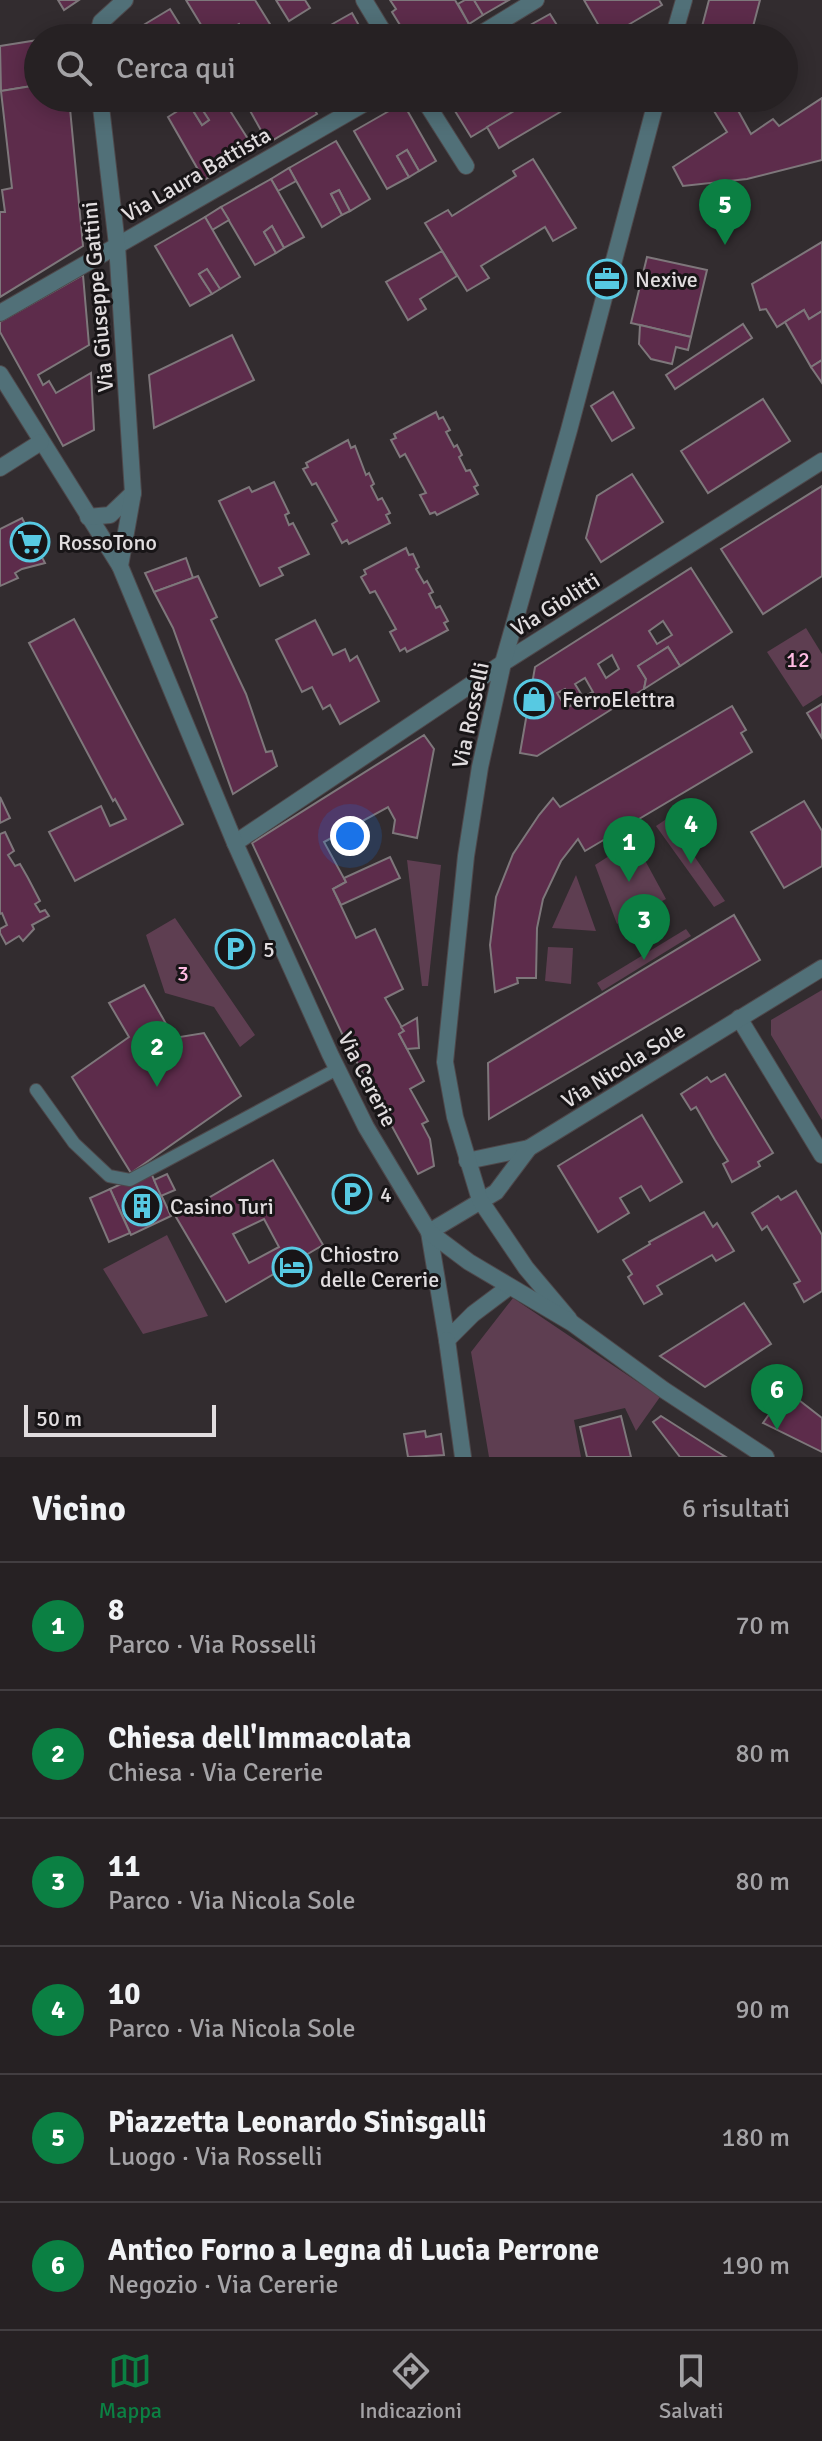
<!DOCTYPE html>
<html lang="it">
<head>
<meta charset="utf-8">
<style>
	body { margin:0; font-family:Signika,sans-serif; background:#2e292b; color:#f1f3f6 }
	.scale { position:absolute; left:24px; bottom:20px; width:192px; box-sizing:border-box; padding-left:8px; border:4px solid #e1dddf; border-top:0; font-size:22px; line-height:28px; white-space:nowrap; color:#e1dddf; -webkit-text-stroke:6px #181517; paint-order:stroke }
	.you { position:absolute; left:350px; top:836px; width:28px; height:28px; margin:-20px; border:6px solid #fff; border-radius:50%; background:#1a73e8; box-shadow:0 0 0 12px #1a73e833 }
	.badge { display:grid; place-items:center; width:52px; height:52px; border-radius:50%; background:#0b8043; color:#fff; font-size:26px; font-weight:700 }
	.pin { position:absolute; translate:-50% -66px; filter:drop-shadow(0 2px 4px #0008) }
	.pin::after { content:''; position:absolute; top:42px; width:28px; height:24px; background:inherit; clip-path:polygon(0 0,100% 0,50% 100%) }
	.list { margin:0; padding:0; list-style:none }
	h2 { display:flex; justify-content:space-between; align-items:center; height:104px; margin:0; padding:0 32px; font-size:34px }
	h2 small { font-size:26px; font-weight:400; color:#a4a3a6 }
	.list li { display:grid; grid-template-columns:52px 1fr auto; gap:24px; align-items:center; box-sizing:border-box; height:128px; padding:0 32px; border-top:2px solid #423e41 }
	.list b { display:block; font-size:30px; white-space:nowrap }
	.list p { margin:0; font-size:26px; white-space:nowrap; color:#a4a3a6 }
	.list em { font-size:26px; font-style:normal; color:#a4a3a6 }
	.icon { flex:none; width:44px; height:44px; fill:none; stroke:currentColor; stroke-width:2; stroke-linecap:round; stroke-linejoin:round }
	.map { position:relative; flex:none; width:822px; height:1457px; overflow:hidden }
	.search { position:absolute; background:#262123; box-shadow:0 4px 20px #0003; left:24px; right:24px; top:24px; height:88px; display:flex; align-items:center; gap:20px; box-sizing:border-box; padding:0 28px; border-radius:44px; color:#a4a3a6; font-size:30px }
	.sheet { height:872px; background:#262123 }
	nav { display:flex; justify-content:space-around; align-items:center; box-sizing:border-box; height:112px; border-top:2px solid #423e41; background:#262123; font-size:22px; color:#a4a3a6 }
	nav a { display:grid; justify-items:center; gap:4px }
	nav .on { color:#0b8043 }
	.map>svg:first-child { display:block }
	.green { fill:#5e3e51 }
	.building { fill:#5d2c4b; stroke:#7e777b; stroke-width:2; fill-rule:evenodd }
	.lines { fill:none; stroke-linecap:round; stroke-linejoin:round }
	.service-casing { stroke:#4e484b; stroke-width:14 }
	.minor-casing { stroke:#4e484b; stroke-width:18 }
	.tertiary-casing { stroke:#4e484b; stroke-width:18 }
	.service { stroke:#517078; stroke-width:12 }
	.minor { stroke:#517078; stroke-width:16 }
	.tertiary { stroke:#517078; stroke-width:16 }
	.labels { text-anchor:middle; stroke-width:6; stroke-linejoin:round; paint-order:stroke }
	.street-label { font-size:22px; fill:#e1dddf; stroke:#181517 }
	.poi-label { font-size:22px; fill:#e1dddf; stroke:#181517; text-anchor:start }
	.park-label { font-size:22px; fill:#febce2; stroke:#181517 }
</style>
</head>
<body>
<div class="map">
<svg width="822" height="1457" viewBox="0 0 822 1457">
	<rect width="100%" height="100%" fill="#322c2f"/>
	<!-- green -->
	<g class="green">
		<polygon points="806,628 822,654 822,695 803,707 767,652"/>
		<polygon points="668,818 725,901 714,907 656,826"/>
		<polygon points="634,840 666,899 617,924 595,865"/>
		<polygon points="407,860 441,865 428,986 422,986"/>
		<polygon points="576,875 596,931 552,928"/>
		<polygon points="175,918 255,1035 240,1047 214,1007 165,993 146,935"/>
		<polygon points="686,929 691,936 602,991 597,983"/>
		<polygon points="548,947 573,948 571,984 545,981"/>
		<polygon points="822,990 822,1120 771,1035 771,1020"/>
		<polygon points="167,1235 208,1316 143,1334 103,1269"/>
		<polygon points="513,1298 660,1397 636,1431 625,1408 574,1420 581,1457 489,1457 471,1352"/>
	</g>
	<!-- building -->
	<g class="building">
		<polygon points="58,0 79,0 64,10"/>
		<polygon points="186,0 255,0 273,29 259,38 247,38 239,24 232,28 238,38 209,38"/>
		<polygon points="276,0 305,0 310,8 289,21"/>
		<polygon points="390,0 455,0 469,24 445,38 408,38 392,12 396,9"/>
		<polygon points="465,0 474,0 483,15 469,24 458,4"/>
		<polygon points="474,0 509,0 483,15"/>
		<polygon points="584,0 659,0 662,5 606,38"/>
		<polygon points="709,0 760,0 750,38 699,38"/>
		<polygon points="170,9 188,38 122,38"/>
		<polygon points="352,13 366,38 308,38 343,18"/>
		<polygon points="550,14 565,38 507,38"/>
		<polygon points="239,24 247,38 238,38 232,28"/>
		<polygon points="38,40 38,85 1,91 0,46"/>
		<polygon points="38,85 38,98 69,98 83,246 0,297 0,212 5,212 2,190 12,188 1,91"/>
		<polygon points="200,98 222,98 255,150 204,180 168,117 189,104 202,125 209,120 196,100"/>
		<polygon points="243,98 308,98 317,114 268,143"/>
		<polygon points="447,98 536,98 471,137"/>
		<polygon points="536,98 561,98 567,108 499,148 487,127"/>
		<polygon points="706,98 747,98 735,105 751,134 773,119 779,126 822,98 822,160 747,179 683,186 673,167 727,132"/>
		<polygon points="196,100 209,120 202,125 189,104"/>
		<polygon points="403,103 436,161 419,171 407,150 397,156 409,177 387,189 354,131"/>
		<polygon points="336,141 370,199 350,211 339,190 331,194 342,215 322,227 289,168"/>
		<polygon points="407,150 419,171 409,177 397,156"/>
		<polygon points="533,159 576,228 553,241 545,227 481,266 489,278 467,291 425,223 448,210 452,216 516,176 513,171"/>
		<polygon points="289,168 296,181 278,191 271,179"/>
		<polygon points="271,179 304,237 284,248 272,226 264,232 276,253 255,265 221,207"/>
		<polygon points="339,190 350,211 342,215 331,194"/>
		<polygon points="221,207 229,220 212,230 205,217"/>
		<polygon points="205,217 240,277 220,289 207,269 199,274 212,294 190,306 155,246"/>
		<polygon points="272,226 284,248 276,253 264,232"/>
		<polygon points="822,242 822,311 809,319 804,310 777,327 766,309 760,310 752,284"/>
		<polygon points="442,251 457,276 420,299 426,309 408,320 386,282"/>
		<polygon points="647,257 707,270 691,337 631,323"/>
		<polygon points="207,269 220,289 212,294 199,274"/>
		<polygon points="83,275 89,345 38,375 43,385 49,381 56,393 91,373 94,430 63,446 0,332 0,322"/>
		<polygon points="804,310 809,319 822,311 822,360 811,367 785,322"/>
		<polygon points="743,324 752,338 675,389 666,375"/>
		<polygon points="640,325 691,337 688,350 676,347 672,364 651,359 639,344"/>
		<polygon points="232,335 254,380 154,428 149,375"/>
		<polygon points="822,360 822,383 811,367"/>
		<polygon points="613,392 634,428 612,441 591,406"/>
		<polygon points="763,399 790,441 708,493 681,451"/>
		<polygon points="436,412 439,419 443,417 450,430 446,432 454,447 457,445 462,455 459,457 466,471 470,470 478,485 474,487 478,494 437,515 435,512 430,514 420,495 426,493 405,454 400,457 391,440 396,438 394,434"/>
		<polygon points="348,440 351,448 355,446 366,475 369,473 374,484 371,486 378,500 382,498 390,513 386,515 390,523 349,544 347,540 342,543 332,524 337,521 316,483 312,485 303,469 308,467 306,463"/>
		<polygon points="632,474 663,522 601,562 586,538 597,496"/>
		<polygon points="274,482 289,513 285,515 289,525 293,523 309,554 279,568 283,575 260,586 219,501 249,487 252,492"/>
		<polygon points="822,486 822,576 763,614 721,549"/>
		<polygon points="22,518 45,563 22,569 15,573 18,578 0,586 0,529"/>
		<polygon points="406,548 409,555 413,554 419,567 416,569 424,583 427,581 433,592 429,594 436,608 440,606 448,621 444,623 448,630 407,652 405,648 400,651 390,632 396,629 375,591 370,593 361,577 366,574 364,570"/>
		<polygon points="186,558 193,578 154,592 145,573"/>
		<path d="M 691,568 L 732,632 L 680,666 L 668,647 L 638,666 L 646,679 L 644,689 L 537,756 L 520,753 L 535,667 ZM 663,621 L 672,635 L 657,644 L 649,631 ZM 612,655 L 619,669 L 606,678 L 598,664 ZM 585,678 L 593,692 L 583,697 L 575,684 ZM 565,689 L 574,704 L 566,708 L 557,693 Z"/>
		<polygon points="198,576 217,617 211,620 246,694 266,752 272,751 277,766 233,794 173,628 154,592"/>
		<polygon points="74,619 183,824 75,881 49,832 101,806 110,826 126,819 115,799 113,801 29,643"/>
		<polygon points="315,620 333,655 345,649 350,661 357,656 379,701 340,724 330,705 323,709 312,687 302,692 276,640"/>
		<polygon points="668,647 680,666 644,689 646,679 638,666"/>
		<polygon points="822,704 822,738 807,713"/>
		<polygon points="732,706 746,730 741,733 752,752 585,851 578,839 561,861 543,899 537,928 536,978 517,978 518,983 495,992 490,945 496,897 513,854 539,815 553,798 560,807"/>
		<polygon points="424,735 434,749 417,838 393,833 395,820 388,807 324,842 346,882 333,889 356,938 375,929 403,989 385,998 404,1031 399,1034 424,1081 410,1089 428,1121 422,1124 430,1139 434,1166 418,1174 346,1042 252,843"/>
		<polygon points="0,797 10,818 0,823"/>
		<polygon points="804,801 822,831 822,866 784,888 751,832"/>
		<polygon points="5,832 14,851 8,855 15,866 20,864 28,878 40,901 35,904 40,912 45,910 49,916 32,925 34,929 23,941 19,936 6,944 0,933 0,929 7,925 2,913 0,914 0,834"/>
		<polygon points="390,857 400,878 341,905 333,889 346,882 344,878"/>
		<polygon points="734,915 760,960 489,1119 488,1063"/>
		<polygon points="144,985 174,1038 204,1033 241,1096 131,1173 72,1077 129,1037 109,1003"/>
		<polygon points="417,1018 419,1048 407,1049 399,1034 404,1031 401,1027"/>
		<polygon points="725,1074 773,1153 758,1162 760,1166 732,1182 723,1164 728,1161 715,1140 696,1107 691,1110 681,1094 707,1077 711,1082"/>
		<polygon points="642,1115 682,1182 650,1201 641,1186 620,1198 629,1213 598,1232 558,1166"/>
		<path d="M 273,1160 L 323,1245 L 226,1302 L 176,1217 ZM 264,1219 L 279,1247 L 249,1263 L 233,1234 Z"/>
		<polygon points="150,1171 171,1216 131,1235 110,1189"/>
		<polygon points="167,1174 175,1190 161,1196 154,1180"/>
		<polygon points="110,1189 130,1233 109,1242 90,1198"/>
		<polygon points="796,1191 822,1235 822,1291 804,1302 794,1284 800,1281 767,1226 762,1230 752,1213 778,1196 781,1200"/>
		<polygon points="704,1212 713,1227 717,1223 734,1251 716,1261 712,1255 657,1286 662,1294 644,1304 628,1277 632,1274 623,1260 650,1244 649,1242"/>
		<polygon points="744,1303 771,1344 705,1387 660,1356"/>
		<polygon points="786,1390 822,1418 822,1452 763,1423"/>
		<polygon points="621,1416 631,1457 587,1457 580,1427"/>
		<polygon points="661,1416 716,1451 726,1457 680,1457 653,1422"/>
		<polygon points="425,1431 426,1437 441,1434 444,1455 408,1457 404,1434"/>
	</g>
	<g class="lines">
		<!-- service casing -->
		<g class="service-casing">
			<polyline id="service" points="36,1090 74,1143 109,1176 130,1180 337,1069"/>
		</g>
		<!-- minor casing -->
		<g class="minor-casing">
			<g id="minor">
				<polyline points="364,0 387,38"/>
				<polyline points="474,38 536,0"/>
				<polyline points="673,38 684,0"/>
				<polyline points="423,98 466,166"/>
				<polyline points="0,313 374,98"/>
				<polyline points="0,374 120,566"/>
				<polyline points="0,468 41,442"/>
				<polyline points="88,517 110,515 133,493"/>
				<polyline points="235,843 503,663 822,461"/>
				<polyline points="739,1018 822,1155"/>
				<polyline points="467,1161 529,1148"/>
				<polyline points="509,1287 473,1314 447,1340 429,1232 496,1192 529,1148 822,968"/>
				<polyline points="569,1319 526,1268 480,1200 455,1117 445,1062 466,856 480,767 503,663 569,430 657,98"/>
				<polyline points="447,1340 463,1457"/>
			</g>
		</g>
		<!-- tertiary casing -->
		<g class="tertiary-casing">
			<g id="tertiary">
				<polyline points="97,38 101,22 125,0"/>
				<polyline points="100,98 117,245 133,493 120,566 235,843 330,1054 366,1127 429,1232 469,1262 572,1323 664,1390 766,1457"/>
			</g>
		</g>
		<!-- service -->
		<use href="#service" class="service"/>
		<!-- minor -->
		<use href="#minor" class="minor"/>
		<!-- tertiary -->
		<use href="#tertiary" class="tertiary"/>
	</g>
	<!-- icons -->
	<defs>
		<g id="office-ring" transform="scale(2)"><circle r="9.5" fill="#181517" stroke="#57c9e2" stroke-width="1.5"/><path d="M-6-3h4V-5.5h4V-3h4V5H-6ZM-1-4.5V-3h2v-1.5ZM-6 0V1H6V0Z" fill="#57c9e2"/></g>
		<g id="supermarket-ring" transform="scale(2)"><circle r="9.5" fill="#181517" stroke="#57c9e2" stroke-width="1.5"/><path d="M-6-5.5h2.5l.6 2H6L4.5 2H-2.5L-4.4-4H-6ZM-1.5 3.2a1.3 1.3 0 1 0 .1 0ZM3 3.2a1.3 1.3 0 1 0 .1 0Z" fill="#57c9e2"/></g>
		<g id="shop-ring" transform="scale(2)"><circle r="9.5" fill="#181517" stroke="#57c9e2" stroke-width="1.5"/><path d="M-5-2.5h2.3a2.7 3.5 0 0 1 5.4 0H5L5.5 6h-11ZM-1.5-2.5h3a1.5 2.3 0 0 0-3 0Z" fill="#57c9e2"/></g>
		<g id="parking-ring" transform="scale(2)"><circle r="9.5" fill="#181517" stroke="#57c9e2" stroke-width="1.5"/><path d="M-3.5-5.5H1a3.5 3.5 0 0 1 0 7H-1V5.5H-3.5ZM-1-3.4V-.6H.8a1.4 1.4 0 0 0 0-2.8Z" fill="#57c9e2"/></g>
		<g id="building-ring" transform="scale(2)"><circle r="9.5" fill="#181517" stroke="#57c9e2" stroke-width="1.5"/><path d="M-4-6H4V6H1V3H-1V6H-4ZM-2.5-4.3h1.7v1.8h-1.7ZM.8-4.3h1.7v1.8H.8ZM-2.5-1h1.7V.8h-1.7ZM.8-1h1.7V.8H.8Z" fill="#57c9e2"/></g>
		<g id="hotel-ring" transform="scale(2)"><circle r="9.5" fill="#181517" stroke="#57c9e2" stroke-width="1.5"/><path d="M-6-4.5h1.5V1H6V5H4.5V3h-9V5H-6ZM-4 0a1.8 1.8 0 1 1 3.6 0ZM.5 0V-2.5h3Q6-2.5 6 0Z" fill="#57c9e2"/></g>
	</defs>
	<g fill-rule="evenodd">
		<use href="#office-ring" x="607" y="279"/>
		<use href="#supermarket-ring" x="30" y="542"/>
		<use href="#shop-ring" x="534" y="699"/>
		<use href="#parking-ring" x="235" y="949"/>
		<use href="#parking-ring" x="352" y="1194"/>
		<use href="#building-ring" x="142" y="1206"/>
		<use href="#hotel-ring" x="292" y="1267"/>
	</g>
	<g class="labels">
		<!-- street labels -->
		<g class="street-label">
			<text transform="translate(196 174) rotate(-30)" y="8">Via Laura Battista</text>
			<text transform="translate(97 297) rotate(-95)" y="8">Via Giuseppe Gattini</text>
			<text transform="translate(555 604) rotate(-32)" y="8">Via Giolitti</text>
			<text transform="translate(470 715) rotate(-78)" y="8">Via Rosselli</text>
			<text transform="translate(623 1065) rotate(-32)" y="8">Via Nicola Sole</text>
			<text transform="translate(368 1079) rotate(63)" y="8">Via Cererie</text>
		</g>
		<!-- poi labels -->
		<g class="poi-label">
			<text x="635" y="287">Nexive</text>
			<text x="58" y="550">RossoTono</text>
			<text x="562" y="707">FerroElettra</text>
			<text x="263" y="957">5</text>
			<text x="380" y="1202">4</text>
			<text x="170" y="1214">Casino Turi</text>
			<text x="320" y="1262">Chiostro<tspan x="320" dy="25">delle Cererie</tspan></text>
		</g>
		<!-- park labels -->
		<g class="park-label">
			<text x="798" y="667">12</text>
			<text x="183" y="981">3</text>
		</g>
	</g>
</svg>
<div class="scale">50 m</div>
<div class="you"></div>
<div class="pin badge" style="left:629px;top:882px">1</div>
<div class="pin badge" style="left:157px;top:1087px">2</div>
<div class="pin badge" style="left:644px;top:960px">3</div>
<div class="pin badge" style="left:691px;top:864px">4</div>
<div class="pin badge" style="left:725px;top:245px">5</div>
<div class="pin badge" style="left:777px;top:1430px">6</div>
<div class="search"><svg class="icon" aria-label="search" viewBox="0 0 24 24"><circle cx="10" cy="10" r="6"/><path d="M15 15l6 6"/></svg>Cerca qui</div>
</div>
<section class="sheet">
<h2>Vicino<small>6 risultati</small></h2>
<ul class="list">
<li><span class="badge">1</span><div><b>8</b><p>Parco · Via Rosselli</p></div><em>70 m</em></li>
<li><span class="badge">2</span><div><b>Chiesa dell'Immacolata</b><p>Chiesa · Via Cererie</p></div><em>80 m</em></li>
<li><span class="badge">3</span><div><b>11</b><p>Parco · Via Nicola Sole</p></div><em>80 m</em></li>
<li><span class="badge">4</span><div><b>10</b><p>Parco · Via Nicola Sole</p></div><em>90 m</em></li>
<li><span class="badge">5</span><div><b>Piazzetta Leonardo Sinisgalli</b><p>Luogo · Via Rosselli</p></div><em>180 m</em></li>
<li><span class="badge">6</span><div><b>Antico Forno a Legna di Lucia Perrone</b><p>Negozio · Via Cererie</p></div><em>190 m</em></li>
</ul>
</section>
<nav>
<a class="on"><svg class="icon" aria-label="map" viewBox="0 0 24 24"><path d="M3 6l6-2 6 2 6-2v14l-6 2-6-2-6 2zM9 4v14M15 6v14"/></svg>Mappa</a>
<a><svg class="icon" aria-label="directions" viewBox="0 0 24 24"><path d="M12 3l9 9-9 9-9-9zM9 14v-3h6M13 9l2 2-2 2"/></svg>Indicazioni</a>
<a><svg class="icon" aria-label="saved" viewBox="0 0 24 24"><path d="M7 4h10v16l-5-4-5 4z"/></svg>Salvati</a>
</nav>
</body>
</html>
